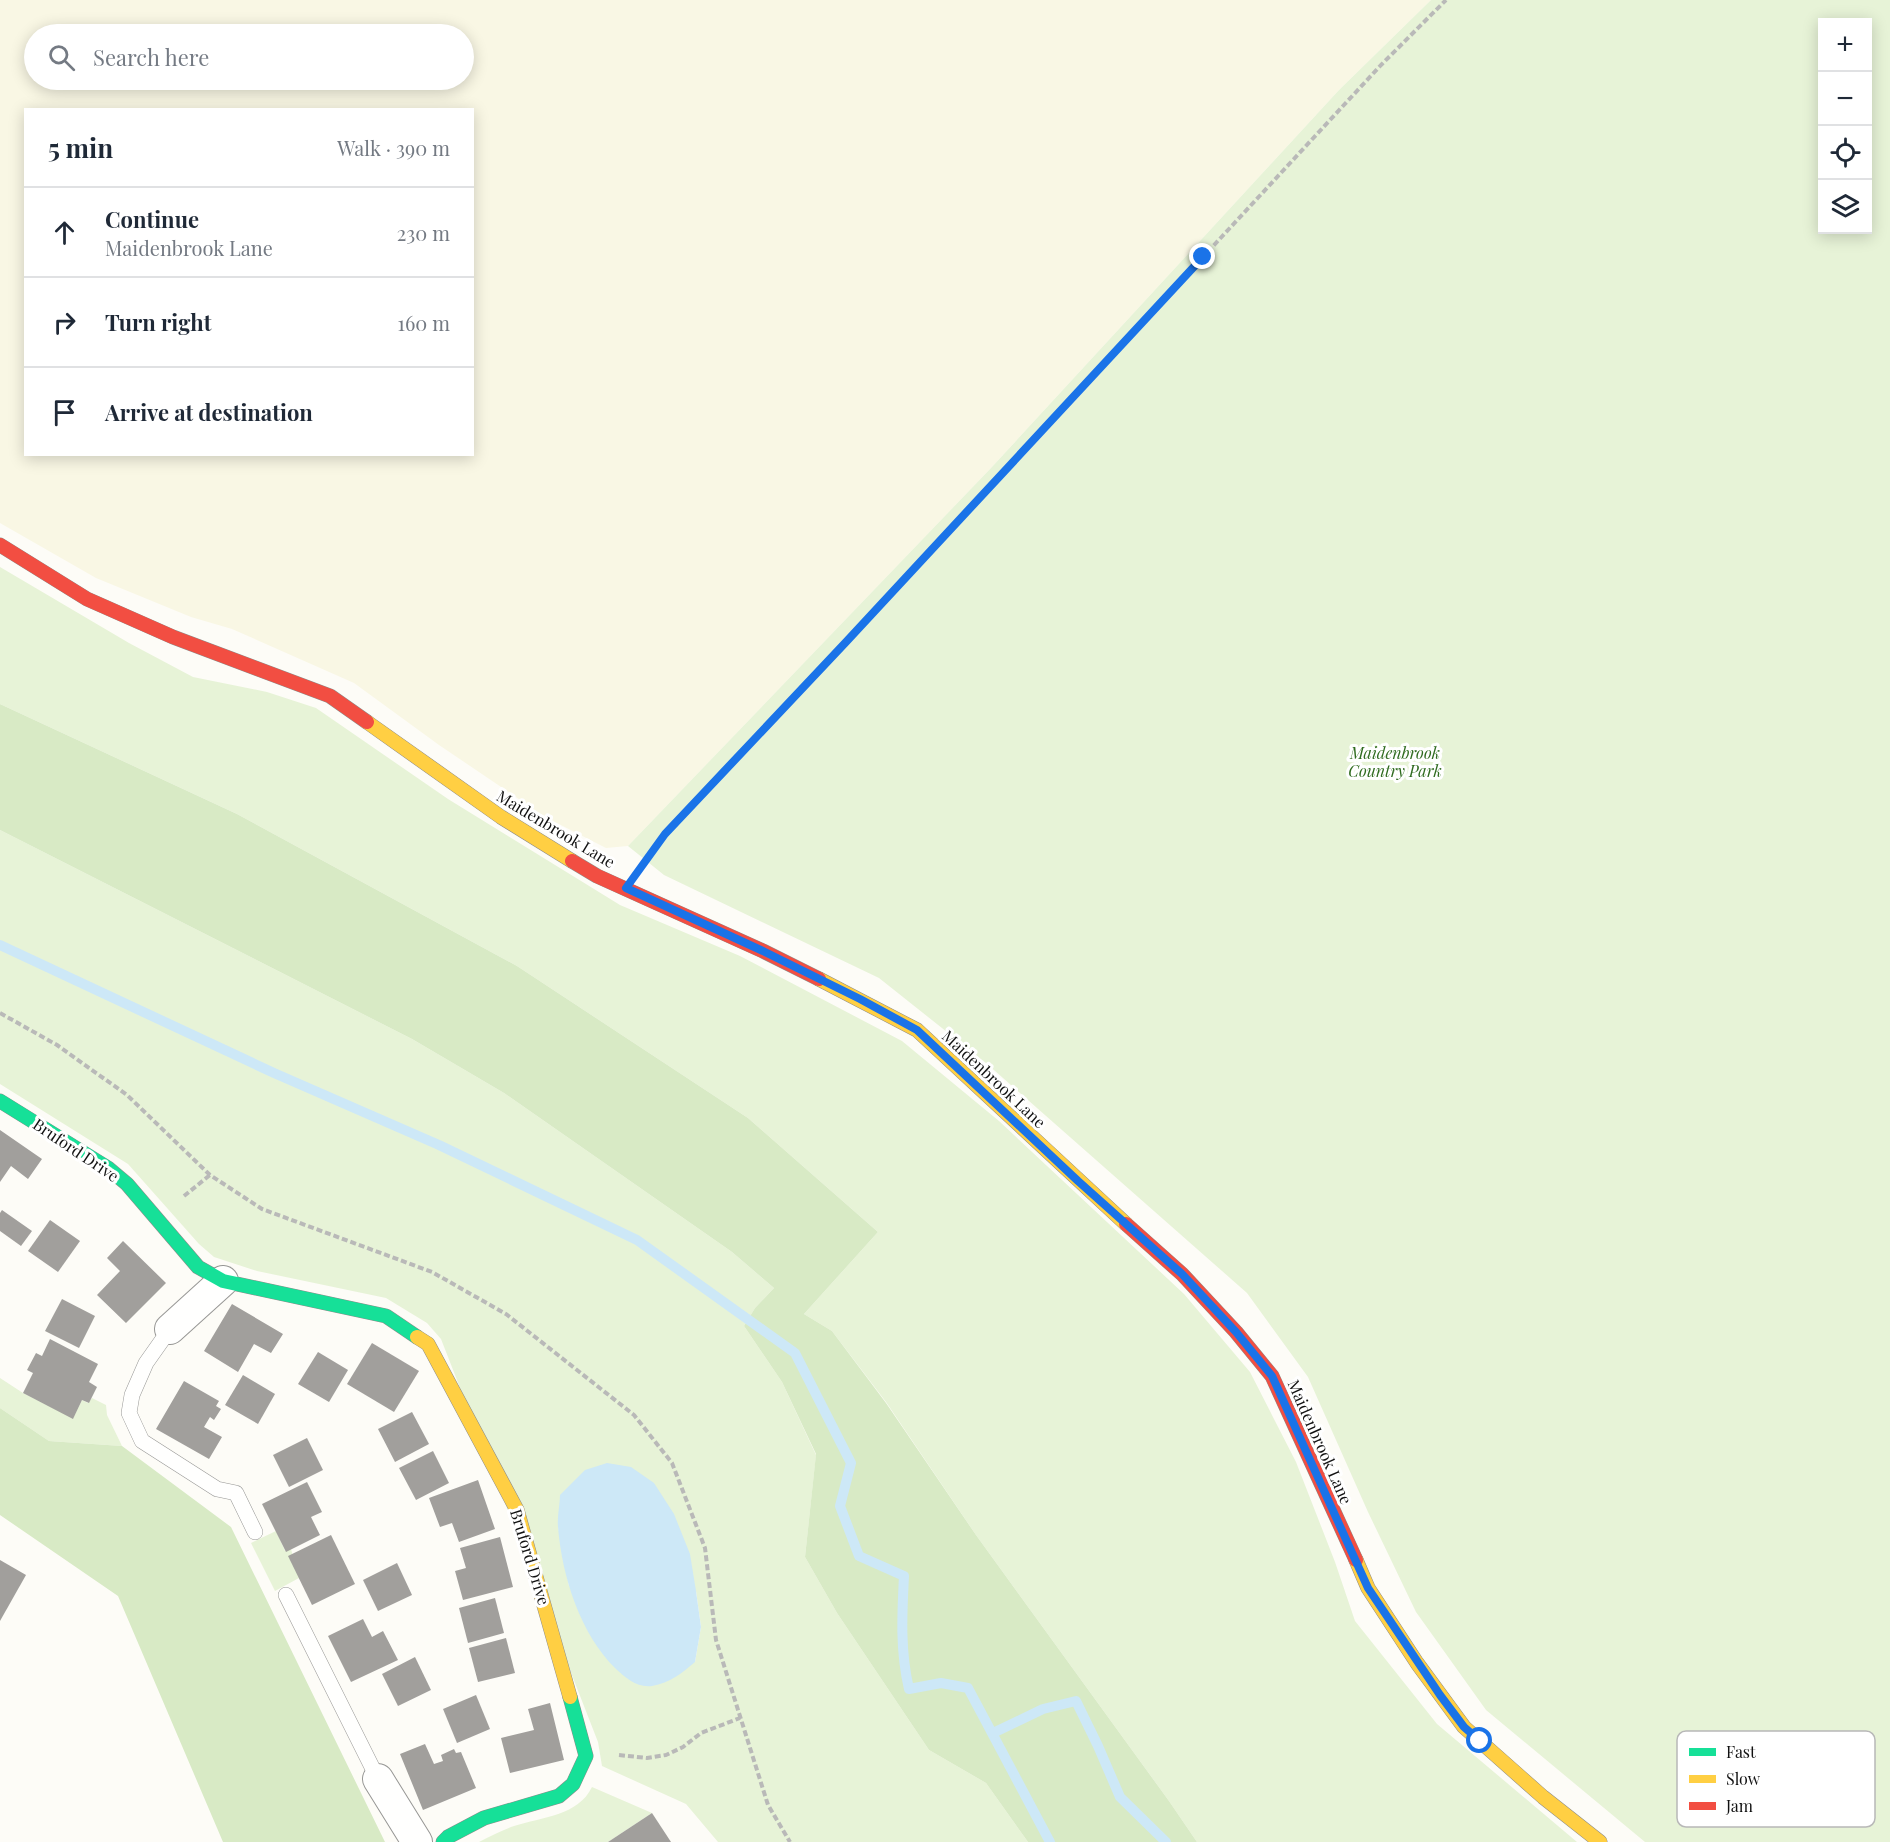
<!DOCTYPE html>
<html lang="en">
<head>
<meta charset="utf-8">
<style>
	body { margin:0; font-family:"Playfair Display",serif; background:#f6f6f7; color:#1f2937 }
	.controls { position:absolute; right:18px; top:18px; display:grid; overflow:hidden; border-radius:0px; box-shadow:0 3px 15px #0003 }
	.controls button { width:54px; height:54px; display:grid; place-items:center; padding:0; border:0; border-bottom:2px solid #e0e1e3; background:#fff; color:#1f2937; font:30px sans-serif }
	.stop { position:absolute; width:18px; height:18px; margin:-14px; border:4px solid #1a73e8; border-radius:50%; background:#fff }
	.stop.end { background:#1a73e8; border-color:#fff; box-shadow:0 2px 6px #0008 }
	.list { margin:0; padding:0; list-style:none }
	h2 { display:flex; justify-content:space-between; align-items:center; height:78px; margin:0; padding:0 24px; font-size:26px }
	h2 small { font-size:20px; font-weight:400; color:#747a83 }
	.list li { display:grid; grid-template-columns:39px 1fr auto; gap:18px; align-items:center; box-sizing:border-box; height:90px; padding:0 24px; border-top:2px solid #e0e1e3 }
	.list b { display:block; font-size:22px; white-space:nowrap }
	.list p { margin:0; font-size:20px; white-space:nowrap; color:#747a83 }
	.list em { font-size:20px; font-style:normal; color:#747a83 }
	.icon { flex:none; width:33px; height:33px; fill:none; stroke:currentColor; stroke-width:2; stroke-linecap:round; stroke-linejoin:round }
	.map { position:relative; flex:none; width:1890px; height:1842px; overflow:hidden }
	.search { position:absolute; background:#fff; box-shadow:0 3px 15px #0003; left:24px; top:24px; width:450px; height:66px; display:flex; align-items:center; gap:15px; box-sizing:border-box; padding:0 21px; border-radius:33px; color:#747a83; font-size:22px }
	.panel { position:absolute; background:#fff; box-shadow:0 3px 15px #0003; left:24px; top:108px; width:450px; height:348px; border-radius:0px }
	.map>svg:first-child { display:block }
	.farmland { fill:#f9f7e4; fill-rule:evenodd }
	.green { fill:#e7f3d7; fill-rule:evenodd }
	.forest { fill:#d8eac5 }
	.water { fill:#cde8f7 }
	.lines { fill:none; stroke-linecap:round; stroke-linejoin:round }
	.stream { stroke:#cde8f7; stroke-width:10 }
	.building { fill:#a19f9c }
	.lane-casing { stroke:#979795; stroke-width:16 }
	.street-casing { stroke:#979795; stroke-width:32 }
	.fast-casing { stroke:#8e8d8b; stroke-width:15 }
	.slow-casing { stroke:#8e8d8b; stroke-width:15 }
	.jam-casing { stroke:#8e8d8b; stroke-width:15 }
	.path { stroke:#b9b9b8; stroke-width:4; stroke-dasharray:6 3; stroke-linecap:butt }
	.lane { stroke:#fffffe; stroke-width:15 }
	.street { stroke:#fffffe; stroke-width:30 }
	.fast { stroke:#16e098; stroke-width:14 }
	.slow { stroke:#ffcf43; stroke-width:14 }
	.jam { stroke:#f24e42; stroke-width:14 }
	.route { stroke:#1a73e8; stroke-width:8 }
	.labels { text-anchor:middle; stroke-width:6; stroke-linejoin:round; paint-order:stroke }
	.park-label { font-size:16px; font-style:italic; fill:#2f6b1f; stroke:#fff }
	.street-label { font-size:16px; fill:#111; stroke:#fff }
	.key { fill:#fff; stroke:#b8b8b8; stroke-width:1.5 }
	.key-label { font-size:16px; fill:#111 }
</style>
</head>
<body>
<div class="map">
<svg width="1890" height="1842" viewBox="0 0 1890 1842">
	<rect width="100%" height="100%" fill="#fdfcf7"/>
	<!-- farmland -->
	<path class="farmland" d="M 0,0 L 1431,0 L 1339,90 L 991,468 L 628,846 L 606,848 L 547,818 L 439,745 L 354,683 L 232,629 L 191,617 L 96,578 L 0,523 ZM 34,34 L 464,34 L 464,80 L 34,80 ZM 26,110 L 472,110 L 472,454 L 26,454 Z"/>
	<!-- green -->
	<g class="green">
		<path d="M 1431,0 L 1890,0 L 1890,1842 L 1645,1842 L 1486,1710 L 1416,1612 L 1368,1512 L 1308,1377 L 1247,1293 L 986,1063 L 879,978 L 664,875 L 628,846 L 991,468 L 1339,90 ZM 1868,22 L 1868,230 L 1822,230 L 1822,22 Z"/>
		<polygon points="0,567 129,643 193,677 267,692 316,708 448,799 620,905 740,956 902,1041 999,1121 1184,1294 1250,1372 1296,1462 1335,1562 1355,1621 1437,1724 1577,1842 1197,1842 1169,1801 976,1535 886,1402 832,1331 804,1314 878,1232 748,1118 517,966 237,814 0,704"/>
		<path d="M 0,830 L 412,1039 L 504,1093 L 732,1252 L 774,1288 L 755,1308 L 744,1326 L 782,1382 L 816,1455 L 805,1557 L 837,1613 L 929,1750 L 986,1783 L 1028,1842 L 718,1842 L 686,1804 L 602,1766 L 598,1742 L 441,1339 L 427,1323 L 386,1298 L 257,1271 L 214,1257 L 199,1244 L 128,1164 L 0,1084 ZM 558,1526 L 696,1591 L 701,1627 L 695,1662 L 569,1586 Z"/>
		<polygon points="0,1378 23,1393 73,1418 82,1400 88,1403 92,1398 106,1405 107,1415 122,1446 49,1441 0,1408"/>
		<polygon points="276,1531 285,1551 291,1549 299,1578 275,1591 251,1543"/>
		<path d="M 592,1787 L 652,1813 L 608,1842 L 479,1842 C 491,1836 502,1830 514,1826 C 542,1817 578,1816 592,1787 Z"/>
	</g>
	<!-- forest -->
	<g class="forest">
		<polygon points="0,704 237,814 517,966 748,1118 878,1232 804,1314 832,1331 886,1403 976,1535 1169,1801 1197,1842 1028,1842 986,1783 929,1750 837,1613 805,1557 816,1454 782,1382 744,1326 755,1308 774,1288 732,1252 504,1093 412,1039 0,830"/>
		<polygon points="0,1408 49,1441 122,1446 231,1527 385,1842 223,1842 118,1596 0,1515"/>
	</g>
	<!-- water -->
	<path class="water" d="M 607,1463 L 631,1467 L 654,1483 L 674,1514 L 690,1554 L 696,1591 L 701,1627 L 695,1662 C 682,1673 670,1683 652,1686 C 637,1688 626,1678 616,1669 C 580,1634 562,1576 558,1527 C 557,1516 560,1505 560,1495 L 585,1470 Z"/>
	<g class="lines">
		<!-- stream -->
		<g class="stream">
			<path d="M 0,945 L 274,1073 L 439,1145 L 637,1240 L 795,1353 L 851,1463 L 840,1506 L 859,1556 L 904,1576 C 902,1614 900,1651 909,1689 L 941,1683 L 968,1688 L 1050,1842"/>
			<polyline points="993,1733 1043,1709 1076,1701 1098,1746 1120,1797 1166,1842"/>
		</g>
	</g>
	<!-- building -->
	<g class="building">
		<polygon points="0,1130 42,1159 28,1179 11,1166 0,1182"/>
		<polygon points="2,1210 32,1231 21,1246 0,1231 0,1213"/>
		<polygon points="50,1220 80,1241 58,1272 28,1251"/>
		<polygon points="123,1241 166,1283 126,1323 97,1295 120,1271 107,1258"/>
		<polygon points="62,1299 95,1316 79,1348 45,1331"/>
		<polygon points="232,1304 283,1334 271,1353 254,1344 238,1372 204,1351"/>
		<polygon points="50,1339 98,1364 89,1382 97,1387 89,1403 82,1400 73,1419 23,1393 33,1373 27,1370 36,1353 42,1356"/>
		<polygon points="372,1343 419,1371 394,1412 347,1384"/>
		<polygon points="318,1352 348,1370 329,1402 298,1384"/>
		<polygon points="243,1375 275,1394 258,1424 225,1405"/>
		<polygon points="184,1381 219,1401 216,1406 221,1409 214,1420 210,1417 204,1427 222,1437 209,1459 156,1429"/>
		<polygon points="412,1412 429,1444 395,1462 378,1429"/>
		<polygon points="307,1438 323,1470 289,1487 273,1455"/>
		<polygon points="433,1451 449,1483 416,1500 399,1468"/>
		<polygon points="478,1480 495,1529 459,1542 452,1523 440,1527 429,1498"/>
		<polygon points="307,1482 322,1512 311,1517 320,1535 286,1552 262,1504"/>
		<polygon points="331,1535 355,1584 312,1605 288,1556"/>
		<polygon points="500,1537 513,1587 463,1600 455,1571 466,1568 460,1548"/>
		<polygon points="0,1560 26,1575 0,1621"/>
		<polygon points="397,1563 412,1595 378,1611 363,1580"/>
		<polygon points="495,1598 504,1633 468,1643 459,1608"/>
		<polygon points="363,1619 372,1637 383,1631 398,1660 351,1682 328,1636"/>
		<polygon points="506,1638 515,1673 478,1682 469,1648"/>
		<polygon points="415,1657 431,1690 398,1706 382,1674"/>
		<polygon points="476,1695 490,1729 457,1743 443,1709"/>
		<polygon points="550,1703 564,1760 510,1773 501,1738 534,1730 528,1709"/>
		<polygon points="425,1744 434,1764 443,1761 441,1755 454,1749 456,1753 461,1752 476,1788 423,1810 400,1754"/>
		<polygon points="652,1813 671,1842 608,1842"/>
	</g>
	<g class="lines">
		<!-- lane casing -->
		<g class="lane-casing">
			<g id="lane">
				<polyline points="170,1329 146,1363 132,1395 129,1413 142,1441 217,1489 236,1493 255,1532"/>
				<polyline points="286,1595 378,1779"/>
			</g>
		</g>
		<!-- street casing -->
		<g class="street-casing">
			<g id="street">
				<polyline points="170,1329 223,1281"/>
				<polyline points="378,1779 417,1842"/>
			</g>
		</g>
		<!-- fast casing -->
		<g class="fast-casing">
			<g id="fast">
				<polyline points="0,1101 108,1168 127,1184 198,1267 223,1281 386,1316 417,1337"/>
				<polyline points="443,1842 448,1837 484,1818 559,1796 573,1784 586,1756 570,1697"/>
			</g>
		</g>
		<!-- slow casing -->
		<g class="slow-casing">
			<g id="slow">
				<polyline points="367,722 501,817 572,861"/>
				<polyline points="819,979 917,1030 1126,1224"/>
				<polyline points="417,1337 428,1344 517,1510 570,1697"/>
				<polyline points="1356,1560 1368,1588 1417,1663 1464,1727 1543,1797 1600,1842"/>
			</g>
		</g>
		<!-- jam casing -->
		<g class="jam-casing">
			<g id="jam">
				<polyline points="0,545 87,599 173,637 330,696 367,722"/>
				<polyline points="572,861 597,876 763,951 819,979"/>
				<polyline points="1126,1224 1182,1274 1236,1332 1272,1376 1356,1560"/>
			</g>
		</g>
		<!-- path -->
		<g class="path">
			<polyline points="646,860 665,834 846,642 1381,65 1446,0"/>
			<polyline points="0,1013 57,1045 127,1095 210,1175 262,1209 432,1272 506,1314 634,1415 672,1463 705,1548 716,1640 768,1805 790,1842"/>
			<polyline points="184,1196 210,1175"/>
			<polyline points="619,1755 647,1758 666,1755 683,1747 701,1733 740,1718"/>
		</g>
		<!-- lane -->
		<use href="#lane" class="lane"/>
		<!-- street -->
		<use href="#street" class="street"/>
		<!-- fast -->
		<use href="#fast" class="fast"/>
		<!-- slow -->
		<use href="#slow" class="slow"/>
		<!-- jam -->
		<use href="#jam" class="jam"/>
	</g>
	<g class="lines">
		<!-- route -->
		<polyline class="route" points="1203,257 846,642 665,834 626,888 763,951 860,999 917,1030 1078,1181 1182,1274 1236,1332 1272,1376 1368,1588 1440,1695 1464,1727 1480,1741"/>
	</g>
	<g class="labels">
		<!-- park labels -->
		<g class="park-label">
			<text x="1395" y="759">Maidenbrook<tspan x="1395" dy="18">Country Park</tspan></text>
		</g>
		<!-- street labels -->
		<g class="street-label">
			<text transform="translate(556 829) rotate(31)" y="6">Maidenbrook Lane</text>
			<text transform="translate(994 1079) rotate(43)" y="6">Maidenbrook Lane</text>
			<text transform="translate(76 1150) rotate(34)" y="6">Bruford Drive</text>
			<text transform="translate(1320 1442) rotate(66)" y="6">Maidenbrook Lane</text>
			<text transform="translate(530 1557) rotate(73)" y="6">Bruford Drive</text>
		</g>
	</g>
	<!-- legend -->
	<rect x="1677" y="1731" width="198" height="96" rx="9" class="key"/>
	<rect x="1689" y="1748" width="27" height="8" fill="#16e098"/>
	<rect x="1689" y="1775" width="27" height="8" fill="#ffcf43"/>
	<rect x="1689" y="1802" width="27" height="8" fill="#f24e42"/>
	<g class="key-label">
		<text x="1726" y="1758">Fast</text>
		<text x="1726" y="1785">Slow</text>
		<text x="1726" y="1812">Jam</text>
	</g>
</svg>
<div class="controls">
<button>+</button>
<button>−</button>
<button><svg class="icon" aria-label="locate" viewBox="0 0 24 24"><circle cx="12" cy="12" r="6"/><path d="M12 2v4M12 18v4M2 12h4M18 12h4"/></svg></button>
<button><svg class="icon" aria-label="layers" viewBox="0 0 24 24"><path d="M12 4l9 5-9 5-9-5zM3 14l9 5 9-5"/></svg></button>
</div>
<div class="stop" style="left:1480px;top:1741px"></div>
<div class="stop end" style="left:1203px;top:257px"></div>
<div class="search"><svg class="icon" aria-label="search" viewBox="0 0 24 24"><circle cx="10" cy="10" r="6"/><path d="M15 15l6 6"/></svg>Search here</div>
<section class="panel">
<h2>5 min<small>Walk · 390 m</small></h2>
<ul class="list">
<li><svg class="icon" aria-label="ahead" viewBox="0 0 24 24"><path d="M12 20V5M6 11l6-6 6 6"/></svg><div><b>Continue</b><p>Maidenbrook Lane</p></div><em>230 m</em></li>
<li><svg class="icon" aria-label="right" viewBox="0 0 24 24"><path d="M7 20v-9h11M14 6l5 5-5 5"/></svg><div><b>Turn right</b></div><em>160 m</em></li>
<li><svg class="icon" aria-label="arrive" viewBox="0 0 24 24"><path d="M6 21V4h12l-3 4 3 4H6"/></svg><div><b>Arrive at destination</b></div></li>
</ul>
</section>
</div>
</body>
</html>
